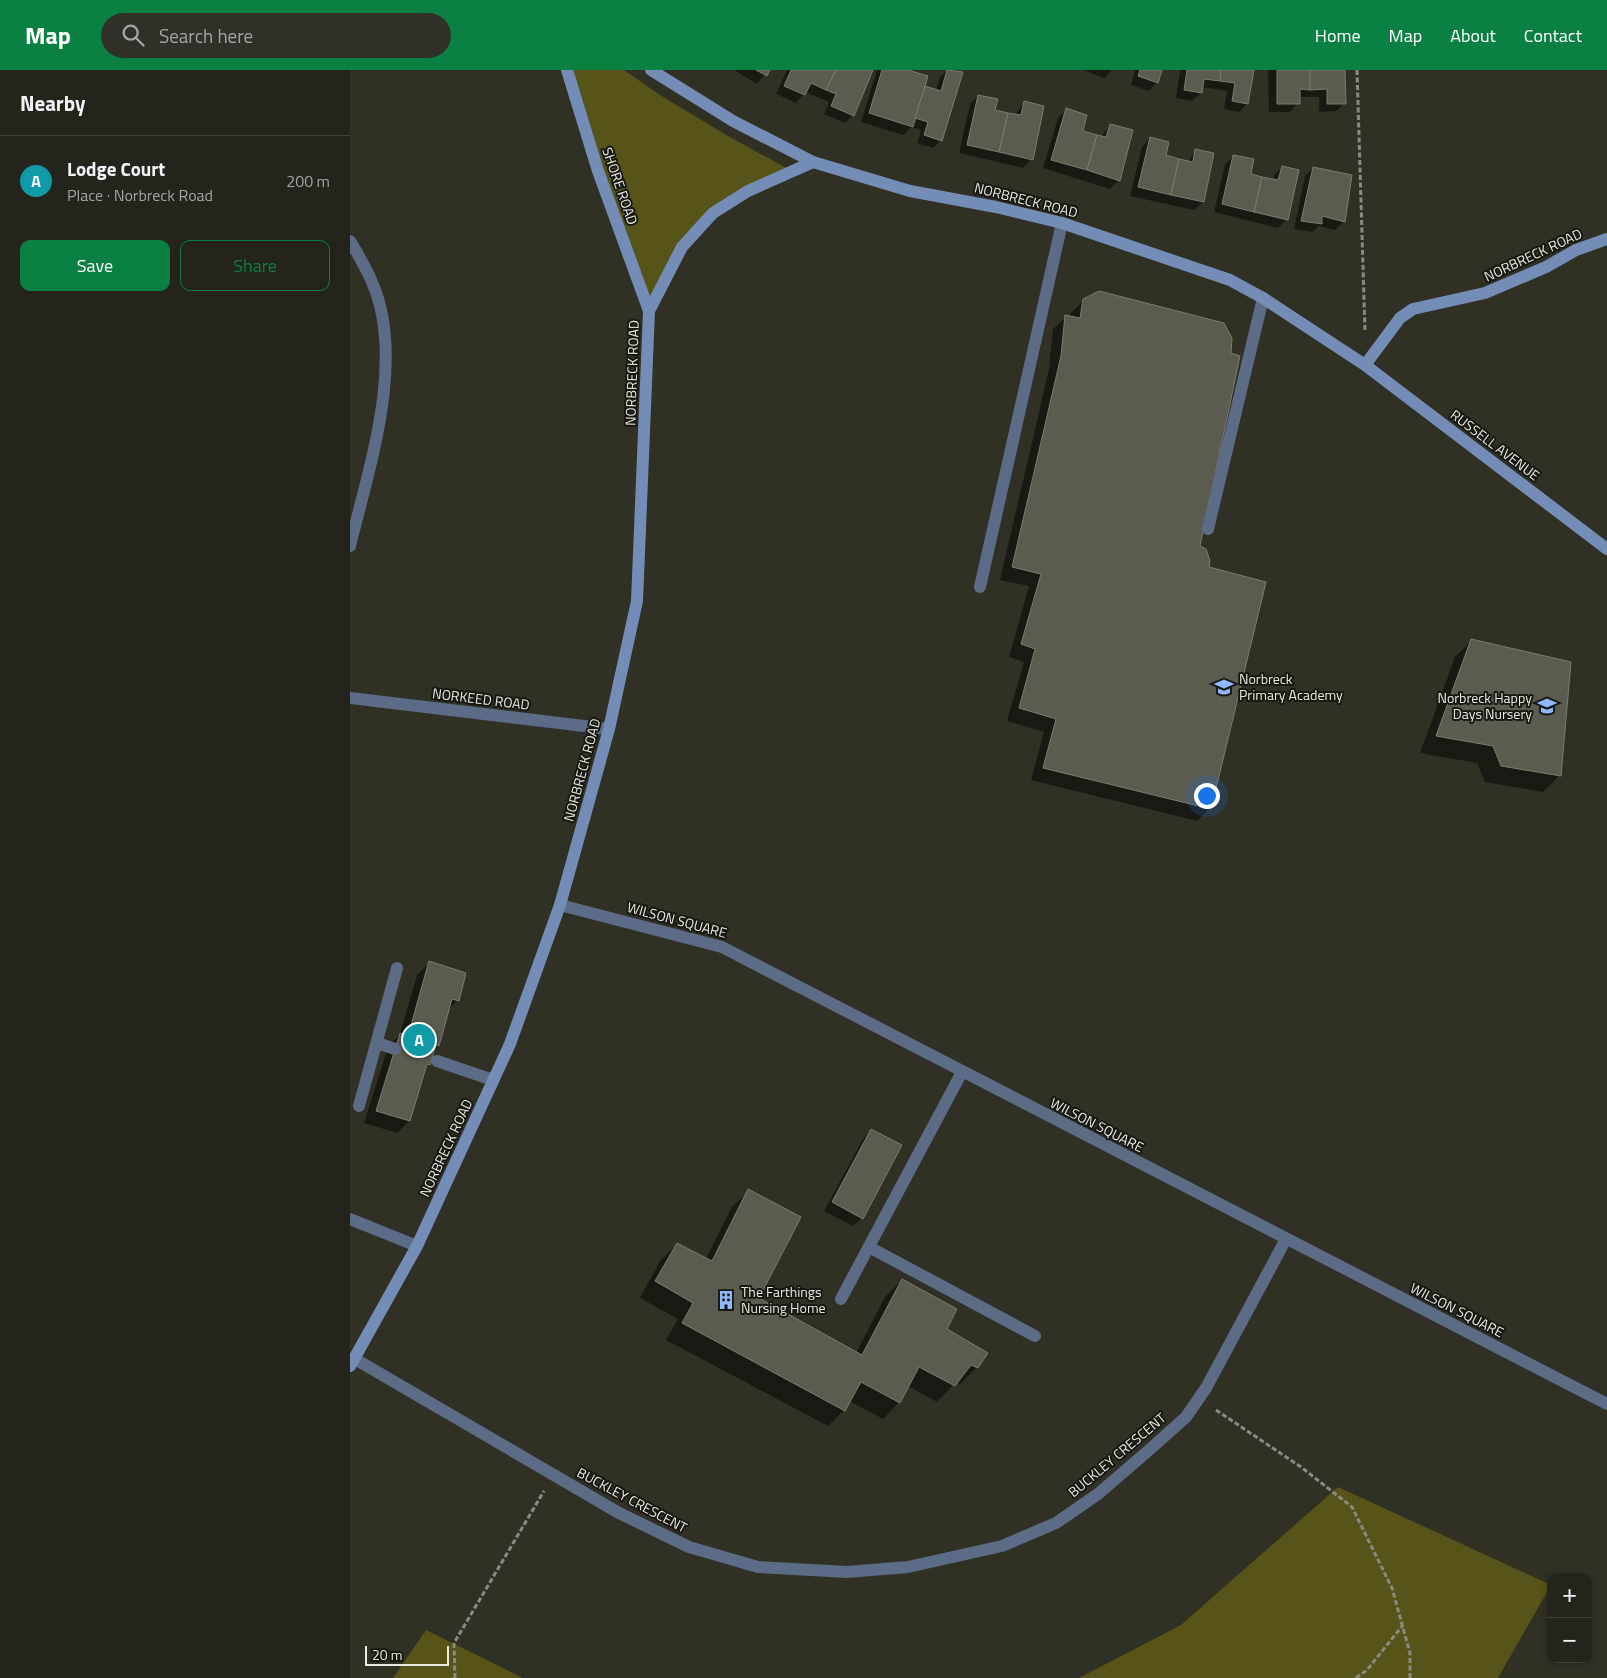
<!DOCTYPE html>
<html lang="en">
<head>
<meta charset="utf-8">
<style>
	body { margin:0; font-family:"Titillium Web",sans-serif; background:#303029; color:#f1f3f6 }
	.controls { position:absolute; right:15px; bottom:15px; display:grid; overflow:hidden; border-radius:10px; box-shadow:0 2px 8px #0003 }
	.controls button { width:45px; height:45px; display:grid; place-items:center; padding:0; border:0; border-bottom:1px solid #41413b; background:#24241c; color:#f1f3f6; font:25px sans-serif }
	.scale { position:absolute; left:15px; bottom:12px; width:84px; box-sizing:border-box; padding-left:5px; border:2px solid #e9e9e2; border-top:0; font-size:14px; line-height:18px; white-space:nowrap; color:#e9e9e2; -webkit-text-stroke:4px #181813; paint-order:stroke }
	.you { position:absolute; left:856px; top:725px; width:18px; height:18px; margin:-12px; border:4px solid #fff; border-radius:50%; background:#1a73e8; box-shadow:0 0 0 8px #1a73e833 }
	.badge { display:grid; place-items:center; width:32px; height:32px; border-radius:50%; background:#0b8043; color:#fff; font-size:16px; font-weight:700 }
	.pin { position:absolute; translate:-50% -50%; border:2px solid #fff; box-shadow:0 1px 5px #0006 }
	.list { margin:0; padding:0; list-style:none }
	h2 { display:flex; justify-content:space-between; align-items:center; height:65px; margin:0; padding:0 20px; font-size:21px }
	h2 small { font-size:16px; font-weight:400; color:#a3a4a3 }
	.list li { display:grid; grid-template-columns:32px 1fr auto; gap:15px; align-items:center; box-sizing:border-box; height:90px; padding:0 20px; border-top:1px solid #41413b }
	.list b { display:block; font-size:19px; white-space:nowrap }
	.list p { margin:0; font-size:16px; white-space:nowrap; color:#a3a4a3 }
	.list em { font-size:16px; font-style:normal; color:#a3a4a3 }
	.actions { display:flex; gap:10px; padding:15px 20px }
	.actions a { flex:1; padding:11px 0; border:1px solid #0b8043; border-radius:10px; text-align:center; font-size:18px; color:#0b8043 }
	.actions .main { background:#0b8043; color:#fff }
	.icon { flex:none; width:28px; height:28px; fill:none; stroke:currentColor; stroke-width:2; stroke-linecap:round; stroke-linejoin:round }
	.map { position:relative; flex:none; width:1257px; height:1608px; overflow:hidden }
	header { display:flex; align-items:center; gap:30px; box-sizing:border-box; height:70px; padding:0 25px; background:#0b8043; color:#fff }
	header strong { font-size:24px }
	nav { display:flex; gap:28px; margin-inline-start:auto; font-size:18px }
	.search { width:350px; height:45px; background:#303029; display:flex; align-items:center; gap:12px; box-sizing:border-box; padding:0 18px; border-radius:28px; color:#a3a4a3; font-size:19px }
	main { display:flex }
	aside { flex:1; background:#24241c }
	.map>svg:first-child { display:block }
	.green { fill:#565418 }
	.shadow { fill:#0007 }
	.building { fill:#5b5b4f; stroke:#7c7c6f }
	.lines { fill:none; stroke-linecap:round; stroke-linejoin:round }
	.path { stroke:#8a8a81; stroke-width:3; stroke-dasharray:5 2.5; stroke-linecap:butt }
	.lane { stroke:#5c6c86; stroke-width:12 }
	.street { stroke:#5c6c86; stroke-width:12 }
	.secondary { stroke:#748db7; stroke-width:12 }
	.labels { text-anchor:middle; stroke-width:4; stroke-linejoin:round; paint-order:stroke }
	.street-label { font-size:14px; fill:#e9e9e2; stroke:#181813 }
	.poi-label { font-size:14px; fill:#e9e9e2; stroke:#181813; text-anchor:start }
</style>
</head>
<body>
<header>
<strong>Map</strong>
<div class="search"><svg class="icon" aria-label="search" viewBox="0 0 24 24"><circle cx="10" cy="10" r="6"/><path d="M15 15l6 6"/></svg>Search here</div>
<nav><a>Home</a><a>Map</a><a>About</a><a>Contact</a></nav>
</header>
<main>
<aside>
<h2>Nearby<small></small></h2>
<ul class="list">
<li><span class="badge" style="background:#0f9aa8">A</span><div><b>Lodge Court</b><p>Place · Norbreck Road</p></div><em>200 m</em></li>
</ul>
<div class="actions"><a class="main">Save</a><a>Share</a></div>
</aside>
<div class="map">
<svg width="1257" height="1608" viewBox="0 0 1257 1608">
	<rect width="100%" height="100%" fill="#303025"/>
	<!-- green -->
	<g class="green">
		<polygon points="217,0 274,0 310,25 378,66 442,101 398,121 332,177 299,241"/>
		<polygon points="988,1417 1201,1515 1148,1608 729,1608 831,1555"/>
		<polygon points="76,1560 173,1608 43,1608"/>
	</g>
	<!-- shadow -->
	<g class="shadow">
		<polygon points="384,0 418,0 407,14"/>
		<polygon points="437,0 522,0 503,45 495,53 474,44 479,32 455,22 446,33 426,24"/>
		<polygon points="527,0 556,0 574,17 586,21 590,7 597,0 612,3 591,70 583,78 567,73 571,60 561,57 553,65 511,52"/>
		<polygon points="733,0 762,0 754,8"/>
		<polygon points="785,0 811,0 807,12 799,21 781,15"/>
		<polygon points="830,0 903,0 897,34 889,42 874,39 877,21 852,17 851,23 842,31 826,28"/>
		<polygon points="918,0 994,0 995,33 986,41 969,42 969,27 948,27 948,33 940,42 919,42"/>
		<polygon points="628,26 644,41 665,45 674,33 693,37 681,90 673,98 609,83 620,34"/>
		<polygon points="716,40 731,62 751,67 760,55 769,110 760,119 693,98 708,48"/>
		<polygon points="800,68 815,86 837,92 846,81 862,84 853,132 844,140 780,126 792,77"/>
		<polygon points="884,86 899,105 923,111 924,105 932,97 936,150 928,158 864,142 875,94"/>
		<polygon points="963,98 994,151 985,160 969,156 962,162 944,159 955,106"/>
		<polygon points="734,230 858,498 860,738 847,751 681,710 694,662 657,651 674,592 659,587 679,516 650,510 699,299 703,259 716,247 720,248 721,243"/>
		<polygon points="1121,571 1210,705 1193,722 1135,712 1127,693 1070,683 1105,587"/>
		<polygon points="79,893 108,930 98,940 88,975 84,980 79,994 73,1000 59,1051 47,1063 14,1053 38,977 50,964 67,905"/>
		<polygon points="521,1060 512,1148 503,1156 474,1141 513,1069"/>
		<polygon points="399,1121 407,1229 506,1283 535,1227 552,1210 627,1297 610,1314 606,1312 587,1332 558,1316 549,1332 533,1349 499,1331 494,1340 478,1356 316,1270 328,1249 290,1228 310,1191 327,1174 356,1189 382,1137"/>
	</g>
	<!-- building -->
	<g class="building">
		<polygon points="406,0 420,0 417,6"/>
		<polygon points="441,0 486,0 476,20 461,13 455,25 434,16"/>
		<polygon points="486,0 523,0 504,46 481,36 486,24 476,20"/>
		<polygon points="532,0 558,0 578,6 563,57 519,43"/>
		<polygon points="597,0 613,2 592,71 574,65 578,52 565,48 575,16 591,21"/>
		<polygon points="790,0 812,0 808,13 788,6"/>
		<polygon points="837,0 871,0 870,11 854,9 852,23 834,20"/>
		<polygon points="871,0 904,0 898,34 882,31 885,13 870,11"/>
		<polygon points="927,0 960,0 960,20 950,19 950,34 927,34"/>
		<polygon points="960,0 995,0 996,34 977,34 977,19 960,20"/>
		<polygon points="628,25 648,29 645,40 658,43 649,82 617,75"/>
		<polygon points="674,31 694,36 683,90 649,82 658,43 671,45"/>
		<polygon points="716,38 737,45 733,61 747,65 737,100 701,90"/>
		<polygon points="760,54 783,60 770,111 737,100 747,65 756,67"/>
		<polygon points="800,67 819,72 816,85 829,89 821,125 788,117"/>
		<polygon points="845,79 864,83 854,132 821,125 829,89 843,92"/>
		<polygon points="883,85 904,89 901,104 912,107 904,142 872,134"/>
		<polygon points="932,96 949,100 938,150 904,142 912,107 928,110"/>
		<polygon points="963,97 1002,105 995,152 972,146 972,154 951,151"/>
		<polygon points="749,221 874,253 882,268 881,283 890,286 850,476 856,479 860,491 859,497 916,512 861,739 693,698 706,649 669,638 685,579 671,574 691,504 662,497 711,286 715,245 730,248 733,229"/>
		<polygon points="1121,569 1221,592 1211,706 1151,696 1143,676 1086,666"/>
		<polygon points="79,891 116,903 109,931 102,929 89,976 86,975 80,995 77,994 60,1051 26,1041 50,963 58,966"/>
		<polygon points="521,1059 552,1075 513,1149 482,1132"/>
		<polygon points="398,1119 451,1147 409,1228 512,1285 552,1209 607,1239 597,1259 638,1283 628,1298 621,1295 605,1316 569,1297 550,1333 511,1312 495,1341 332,1253 343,1233 305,1211 327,1173 362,1191"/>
	</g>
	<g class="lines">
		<!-- path -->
		<g class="path">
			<polyline points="1007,0 1015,262"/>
			<polyline points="866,1340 951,1397 1002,1437 1042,1518 1060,1583 1060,1608"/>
			<polyline points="105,1608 104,1573 194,1421"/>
			<polyline points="1006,1608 1017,1600 1053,1555"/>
		</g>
		<!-- lane -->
		<g class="lane">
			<polyline points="858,459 913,228"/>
			<polyline points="630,517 712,153"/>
			<polyline points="27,973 45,979"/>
			<polyline points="87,991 143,1010"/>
			<polyline points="9,1036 47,898"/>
			<polyline points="519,1177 685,1266"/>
			<polyline points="491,1229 612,1002"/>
		</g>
		<!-- street -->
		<g class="street">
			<path d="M 0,171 C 8,184 16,198 22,212 C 56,290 19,397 0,476"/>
			<polyline points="0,628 259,659"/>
			<polyline points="210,835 372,877 1257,1334"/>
			<polyline points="0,1149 67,1176"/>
			<polyline points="5,1289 269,1443 339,1477 408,1497 497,1502 558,1497 652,1476 706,1453 748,1424 798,1381 836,1347 856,1318 936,1169"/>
		</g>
		<!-- secondary -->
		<g class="secondary">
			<polyline points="217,0 248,101 299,241"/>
			<polyline points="301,0 383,51 463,92 560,121 646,137 712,153 880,210 913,228 1015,295 1257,479"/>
			<polyline points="1015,295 1050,248 1063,239 1135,223 1196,197 1226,180 1257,169"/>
			<polyline points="0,1296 67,1176 160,974 210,835 259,659 287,531 299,241 332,177 363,143 398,121 463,92"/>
		</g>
	</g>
	<!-- icons -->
	<defs>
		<g id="school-bare" transform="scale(1.5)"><path d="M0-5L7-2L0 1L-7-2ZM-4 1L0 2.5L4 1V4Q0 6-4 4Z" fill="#8fb8fd" stroke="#181813" stroke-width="2.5" paint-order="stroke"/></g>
		<g id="building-bare" transform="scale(1.5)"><path d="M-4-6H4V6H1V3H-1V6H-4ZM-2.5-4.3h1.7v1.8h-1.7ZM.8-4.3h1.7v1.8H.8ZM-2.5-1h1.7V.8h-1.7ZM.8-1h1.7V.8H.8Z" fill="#8fb8fd" stroke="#181813" stroke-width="2.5" paint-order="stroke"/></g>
	</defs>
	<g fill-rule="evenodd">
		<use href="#school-bare" x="874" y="617"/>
		<use href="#school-bare" x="1197" y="636"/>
		<use href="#building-bare" x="376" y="1230"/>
	</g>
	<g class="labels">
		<!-- street labels -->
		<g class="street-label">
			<text transform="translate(270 116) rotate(71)" y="5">SHORE ROAD</text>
			<text transform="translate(676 130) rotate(14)" y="5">NORBRECK ROAD</text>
			<text transform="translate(1183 185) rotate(-25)" y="5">NORBRECK ROAD</text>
			<text transform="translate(282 303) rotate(-88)" y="5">NORBRECK ROAD</text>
			<text transform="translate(1145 375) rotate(37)" y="5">RUSSELL AVENUE</text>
			<text transform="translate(131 629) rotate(7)" y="5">NORKEED ROAD</text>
			<text transform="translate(232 700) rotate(-75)" y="5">NORBRECK ROAD</text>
			<text transform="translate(327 850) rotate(15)" y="5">WILSON SQUARE</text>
			<text transform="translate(747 1055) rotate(27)" y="5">WILSON SQUARE</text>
			<text transform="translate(96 1078) rotate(-65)" y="5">NORBRECK ROAD</text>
			<text transform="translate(1107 1240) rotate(27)" y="5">WILSON SQUARE</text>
			<text transform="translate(767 1385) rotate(-40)" y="5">BUCKLEY CRESCENT</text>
			<text transform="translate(282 1430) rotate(28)" y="5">BUCKLEY CRESCENT</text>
		</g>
		<!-- poi labels -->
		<g class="poi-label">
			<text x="889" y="614">Norbreck<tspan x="889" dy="16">Primary Academy</tspan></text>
			<text x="1182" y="633" text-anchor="end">Norbreck Happy<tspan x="1182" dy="16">Days Nursery</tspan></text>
			<text x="391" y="1227">The Farthings<tspan x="391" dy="16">Nursing Home</tspan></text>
		</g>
	</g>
</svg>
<div class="controls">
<button>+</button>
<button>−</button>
</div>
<div class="scale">20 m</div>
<div class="you"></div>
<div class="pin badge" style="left:69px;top:970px;background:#0f9aa8">A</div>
</div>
</main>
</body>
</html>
